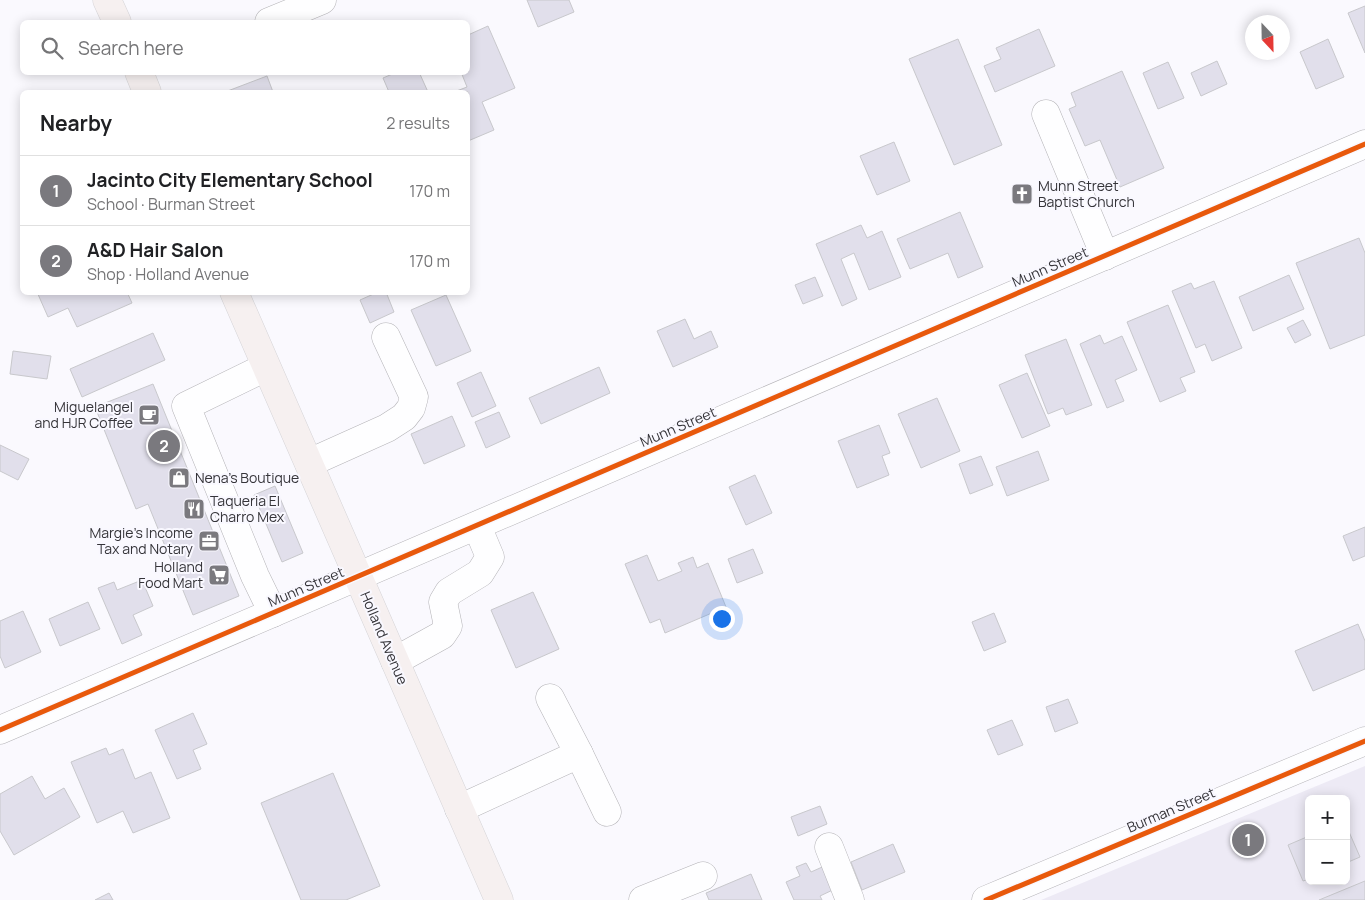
<!DOCTYPE html>
<html lang="en">
<head>
<meta charset="utf-8">
<style>
	body { margin:0; font-family:Manrope,sans-serif; background:#f2f2f2; color:#202124 }
	.controls { position:absolute; right:15px; bottom:15px; display:grid; overflow:hidden; border-radius:8px; box-shadow:0 2px 12px #0003 }
	.controls button { width:45px; height:45px; display:grid; place-items:center; padding:0; border:0; border-bottom:1px solid #e0e0e0; background:#fff; color:#202124; font:25px sans-serif }
	.compass { position:absolute; left:1245px; top:15px; width:45px; height:45px; border-radius:50%; background:#fff; box-shadow:0 2px 12px #0003; rotate:158deg }
	.you { position:absolute; left:721px; top:618px; width:18px; height:18px; margin:-12px; border:4px solid #fff; border-radius:50%; background:#1a73e8; box-shadow:0 0 0 8px #1a73e833 }
	.badge { display:grid; place-items:center; width:32px; height:32px; border-radius:50%; background:#7a797e; color:#fff; font-size:16px; font-weight:700 }
	.pin { position:absolute; translate:-50% -50%; border:2px solid #fff; box-shadow:0 1px 5px #0006 }
	.list { margin:0; padding:0; list-style:none }
	h2 { display:flex; justify-content:space-between; align-items:center; height:65px; margin:0; padding:0 20px; font-size:21px }
	h2 small { font-size:16px; font-weight:400; color:#757577 }
	.list li { display:grid; grid-template-columns:32px 1fr auto; gap:15px; align-items:center; box-sizing:border-box; height:70px; padding:0 20px; border-top:1px solid #e0e0e0 }
	.list b { display:block; font-size:19px; white-space:nowrap }
	.list p { margin:0; font-size:16px; white-space:nowrap; color:#757577 }
	.list em { font-size:16px; font-style:normal; color:#757577 }
	.icon { flex:none; width:28px; height:28px; fill:none; stroke:currentColor; stroke-width:2; stroke-linecap:round; stroke-linejoin:round }
	.map { position:relative; flex:none; width:1365px; height:900px; overflow:hidden }
	.search { position:absolute; background:#fff; box-shadow:0 2px 12px #0003; left:20px; top:20px; width:450px; height:55px; display:flex; align-items:center; gap:12px; box-sizing:border-box; padding:0 18px; border-radius:8px; color:#757577; font-size:19px }
	.panel { position:absolute; background:#fff; box-shadow:0 2px 12px #0003; left:20px; top:90px; width:450px; height:205px; border-radius:8px }
	.map>svg:first-child { display:block }
	.education { fill:#edeaf5; fill-rule:evenodd }
	.building { fill:#e1dfeb; stroke:#c8c8cc }
	.lines { fill:none; stroke-linecap:round; stroke-linejoin:round }
	.minor-casing { stroke:#b4b3b7; stroke-width:29 }
	.major-casing { stroke:#d5d4d7; stroke-width:29 }
	.minor { stroke:#fefeff; stroke-width:28 }
	.major { stroke:#f6f0f0; stroke-width:28 }
	.cycleway-casing { stroke:#f9f8ff; stroke-width:8 }
	.cycleway { stroke:#e8590c; stroke-width:5 }
	.labels { text-anchor:middle; stroke-width:4; stroke-linejoin:round; paint-order:stroke }
	.poi-label { font-size:14px; fill:#353439; stroke:#f9f8ff; text-anchor:start }
	.street-label { font-size:14px; fill:#353439; stroke:#f9f8ff }
</style>
</head>
<body>
<div class="map">
<svg width="1365" height="900" viewBox="0 0 1365 900">
	<rect width="100%" height="100%" fill="#faf9fe"/>
	<!-- education -->
	<path class="education" d="M 1365,766 L 1365,900 L 1041,900 ZM 1309,799 L 1346,799 L 1346,881 L 1309,881 Z"/>
	<!-- building -->
	<g class="building">
		<polygon points="527,0 569,0 574,12 538,27"/>
		<polygon points="1365,6 1365,53 1348,13"/>
		<polygon points="488,26 515,88 482,102 494,130 468,141 468,92 454,92 467,87 461,72 468,72 468,35"/>
		<polygon points="1039,29 1055,66 995,92 984,66 1001,59 996,48"/>
		<polygon points="958,39 1002,145 954,165 909,59"/>
		<polygon points="1328,39 1344,77 1316,89 1300,52"/>
		<polygon points="1217,61 1227,84 1201,96 1191,73"/>
		<polygon points="1168,62 1184,98 1158,109 1143,73"/>
		<polygon points="1122,71 1164,168 1120,187 1100,140 1085,146 1069,109 1076,106 1071,93"/>
		<polygon points="397,72 419,72 428,92 389,92 383,78"/>
		<polygon points="267,76 273,92 225,92"/>
		<polygon points="894,142 910,181 877,195 860,156"/>
		<polygon points="960,212 983,267 958,278 948,253 910,269 897,239"/>
		<polygon points="861,225 867,238 882,231 901,277 869,290 854,253 841,259 857,299 842,306 816,244"/>
		<polygon points="1359,238 1365,253 1365,335 1330,349 1296,263"/>
		<polygon points="1289,275 1304,309 1253,331 1239,297"/>
		<polygon points="815,277 823,296 803,304 795,285"/>
		<polygon points="1214,281 1242,348 1212,361 1205,344 1196,348 1172,291 1191,283 1194,289"/>
		<polygon points="37,292 127,292 132,303 77,327 68,308 48,317"/>
		<polygon points="378,292 386,292 394,312 370,323 360,300"/>
		<polygon points="446,295 471,351 436,366 411,310"/>
		<polygon points="1168,305 1195,372 1180,378 1186,391 1160,402 1127,322"/>
		<polygon points="685,319 694,339 711,331 718,347 673,367 657,331"/>
		<polygon points="1303,320 1311,335 1295,343 1287,328"/>
		<polygon points="153,333 165,360 82,397 70,369"/>
		<polygon points="1100,335 1104,344 1122,336 1137,370 1115,380 1124,401 1107,408 1080,344"/>
		<polygon points="1066,339 1092,405 1066,415 1063,408 1048,414 1025,355"/>
		<polygon points="13,351 51,356 47,379 10,374"/>
		<polygon points="599,367 610,393 541,424 529,398"/>
		<polygon points="481,372 496,406 472,417 457,383"/>
		<polygon points="1027,373 1050,426 1022,438 999,385"/>
		<polygon points="153,384 239,596 193,615 148,504 136,509 95,407"/>
		<polygon points="937,398 960,451 921,468 898,414"/>
		<polygon points="499,412 510,437 486,448 475,422"/>
		<polygon points="452,416 465,446 424,464 411,434"/>
		<polygon points="879,425 890,453 882,456 889,475 857,488 838,441"/>
		<polygon points="0,445 29,459 18,480 0,471"/>
		<polygon points="1038,451 1049,480 1007,496 996,467"/>
		<polygon points="981,456 993,485 970,494 959,464"/>
		<polygon points="755,475 772,513 746,525 729,487"/>
		<polygon points="275,486 303,553 282,562 254,495"/>
		<polygon points="1365,527 1365,556 1353,561 1343,536"/>
		<polygon points="753,549 763,573 737,583 728,559"/>
		<polygon points="647,555 658,581 682,571 678,563 693,557 697,568 708,563 726,607 665,633 660,619 650,623 625,564"/>
		<polygon points="142,580 153,606 133,615 142,635 122,644 98,588 114,582 117,590"/>
		<polygon points="533,592 559,649 516,668 491,610"/>
		<polygon points="88,602 100,629 60,646 49,619"/>
		<polygon points="23,611 41,652 5,668 0,656 0,621"/>
		<polygon points="994,613 1006,642 984,651 972,622"/>
		<polygon points="1358,624 1365,641 1365,669 1313,691 1295,651"/>
		<polygon points="1068,699 1078,723 1055,732 1046,707"/>
		<polygon points="193,713 207,744 193,750 201,769 177,779 155,730"/>
		<polygon points="1012,720 1023,745 998,755 987,730"/>
		<polygon points="106,748 109,755 123,749 135,779 151,772 170,818 133,833 123,811 97,823 71,762"/>
		<polygon points="333,773 380,886 346,900 301,900 261,803"/>
		<polygon points="32,776 45,799 64,788 80,817 14,855 0,831 0,794"/>
		<polygon points="820,806 827,824 798,836 791,817"/>
		<polygon points="1346,825 1360,857 1346,863"/>
		<polygon points="1309,836 1309,879 1303,881 1288,845"/>
		<polygon points="893,844 905,872 862,890 851,862"/>
		<polygon points="806,863 811,872 829,864 839,887 820,896 822,900 794,900 786,882 800,876 796,867"/>
		<polygon points="751,874 762,900 709,900 706,893"/>
		<polygon points="1365,881 1365,900 1319,900"/>
		<polygon points="109,893 113,900 95,900"/>
	</g>
	<g class="lines">
		<!-- minor casing -->
		<g class="minor-casing">
			<g id="minor">
				<polyline points="269,22 322,0"/>
				<polyline points="1046,114 1105,256"/>
				<polyline points="266,367 186,406 255,576 273,613"/>
				<polyline points="309,463 387,428 404,417 411,408 414,397 386,337"/>
				<polyline points="395,661 442,635 448,626 443,602 449,592 480,573 490,557 477,526"/>
				<polyline points="550,698 579,754 607,812"/>
				<polyline points="0,730 1365,144"/>
				<polyline points="459,809 579,754"/>
				<polyline points="829,847 850,900"/>
				<polyline points="643,900 703,876"/>
				<polyline points="986,900 1365,741"/>
			</g>
		</g>
		<!-- major casing -->
		<g class="major-casing">
			<g id="major">
				<polyline points="107,0 117,22"/>
				<polyline points="139,72 147,92"/>
				<polyline points="234,292 499,900"/>
			</g>
		</g>
		<!-- minor -->
		<use href="#minor" class="minor"/>
		<!-- major -->
		<use href="#major" class="major"/>
		<!-- cycleway casing -->
		<g class="cycleway-casing">
			<g id="cycleway">
				<polyline points="0,730 1365,144"/>
				<polyline points="986,900 1365,741"/>
			</g>
		</g>
		<!-- cycleway -->
		<use href="#cycleway" class="cycleway"/>
	</g>
	<!-- icons -->
	<defs>
		<g id="church-square" transform="scale(1.125)"><rect x="-9" y="-9" width="18" height="18" rx="4" fill="#7a797e" stroke="#f9f8ff"/><path d="M-1.2-6h2.4v3.5h3.3v2.4h-3.3V6h-2.4V-.1h-3.3v-2.4h3.3Z" fill="#fff"/></g>
		<g id="cafe-square" transform="scale(1.125)"><rect x="-9" y="-9" width="18" height="18" rx="4" fill="#7a797e" stroke="#f9f8ff"/><path d="M-5.5-4.5H6V0H3Q3 3.5 0 3.5H-2.5Q-5.5 3.5-5.5 0ZM3-3.2v2h1.7v-2ZM-6 4.5H4V6H-6Z" fill="#fff"/></g>
		<g id="shop-square" transform="scale(1.125)"><rect x="-9" y="-9" width="18" height="18" rx="4" fill="#7a797e" stroke="#f9f8ff"/><path d="M-5-2.5h2.3a2.7 3.5 0 0 1 5.4 0H5L5.5 6h-11ZM-1.5-2.5h3a1.5 2.3 0 0 0-3 0Z" fill="#fff"/></g>
		<g id="restaurant-square" transform="scale(1.125)"><rect x="-9" y="-9" width="18" height="18" rx="4" fill="#7a797e" stroke="#f9f8ff"/><path d="M-5-6h1v4h1v-4h1v4h1v-4h1v5L-1.5 .5V6h-2V.5L-5-1ZM5-6V6H3V1.5H1.5Q1.5-4 5-6Z" fill="#fff"/></g>
		<g id="office-square" transform="scale(1.125)"><rect x="-9" y="-9" width="18" height="18" rx="4" fill="#7a797e" stroke="#f9f8ff"/><path d="M-6-3h4V-5.5h4V-3h4V5H-6ZM-1-4.5V-3h2v-1.5ZM-6 0V1H6V0Z" fill="#fff"/></g>
		<g id="supermarket-square" transform="scale(1.125)"><rect x="-9" y="-9" width="18" height="18" rx="4" fill="#7a797e" stroke="#f9f8ff"/><path d="M-6-5.5h2.5l.6 2H6L4.5 2H-2.5L-4.4-4H-6ZM-1.5 3.2a1.3 1.3 0 1 0 .1 0ZM3 3.2a1.3 1.3 0 1 0 .1 0Z" fill="#fff"/></g>
	</defs>
	<g fill-rule="evenodd">
		<use href="#church-square" x="1022" y="194"/>
		<use href="#cafe-square" x="149" y="415"/>
		<use href="#shop-square" x="179" y="478"/>
		<use href="#restaurant-square" x="194" y="509"/>
		<use href="#office-square" x="209" y="541"/>
		<use href="#supermarket-square" x="219" y="575"/>
	</g>
	<g class="labels">
		<!-- poi labels -->
		<g class="poi-label">
			<text x="1038" y="191">Munn Street<tspan x="1038" dy="16">Baptist Church</tspan></text>
			<text x="133" y="412" text-anchor="end">Miguelangel<tspan x="133" dy="16">and HJR Coffee</tspan></text>
			<text x="195" y="483">Nena's Boutique</text>
			<text x="210" y="506">Taqueria El<tspan x="210" dy="16">Charro Mex</tspan></text>
			<text x="193" y="538" text-anchor="end">Margie's Income<tspan x="193" dy="16">Tax and Notary</tspan></text>
			<text x="203" y="572" text-anchor="end">Holland<tspan x="203" dy="16">Food Mart</tspan></text>
		</g>
		<!-- street labels -->
		<g class="street-label">
			<text transform="translate(1050 267) rotate(-23)" y="5">Munn Street</text>
			<text transform="translate(678 427) rotate(-23)" y="5">Munn Street</text>
			<text transform="translate(306 587) rotate(-23)" y="5">Munn Street</text>
			<text transform="translate(384 638) rotate(67)" y="5">Holland Avenue</text>
			<text transform="translate(1171 810) rotate(-23)" y="5">Burman Street</text>
		</g>
	</g>
</svg>
<div class="controls">
<button>+</button>
<button>−</button>
</div>
<svg class="compass" viewBox="-18 -18 36 36"><path d="M0-13l5 13h-10z" fill="#e53935"/><path d="M0 13l5-13h-10z" fill="#757577"/></svg>
<div class="you"></div>
<div class="pin badge" style="left:1248px;top:840px">1</div>
<div class="pin badge" style="left:164px;top:446px">2</div>
<div class="search"><svg class="icon" aria-label="search" viewBox="0 0 24 24"><circle cx="10" cy="10" r="6"/><path d="M15 15l6 6"/></svg>Search here</div>
<section class="panel">
<h2>Nearby<small>2 results</small></h2>
<ul class="list">
<li><span class="badge">1</span><div><b>Jacinto City Elementary School</b><p>School · Burman Street</p></div><em>170 m</em></li>
<li><span class="badge">2</span><div><b>A&amp;D Hair Salon</b><p>Shop · Holland Avenue</p></div><em>170 m</em></li>
</ul>
</section>
</div>
</body>
</html>
